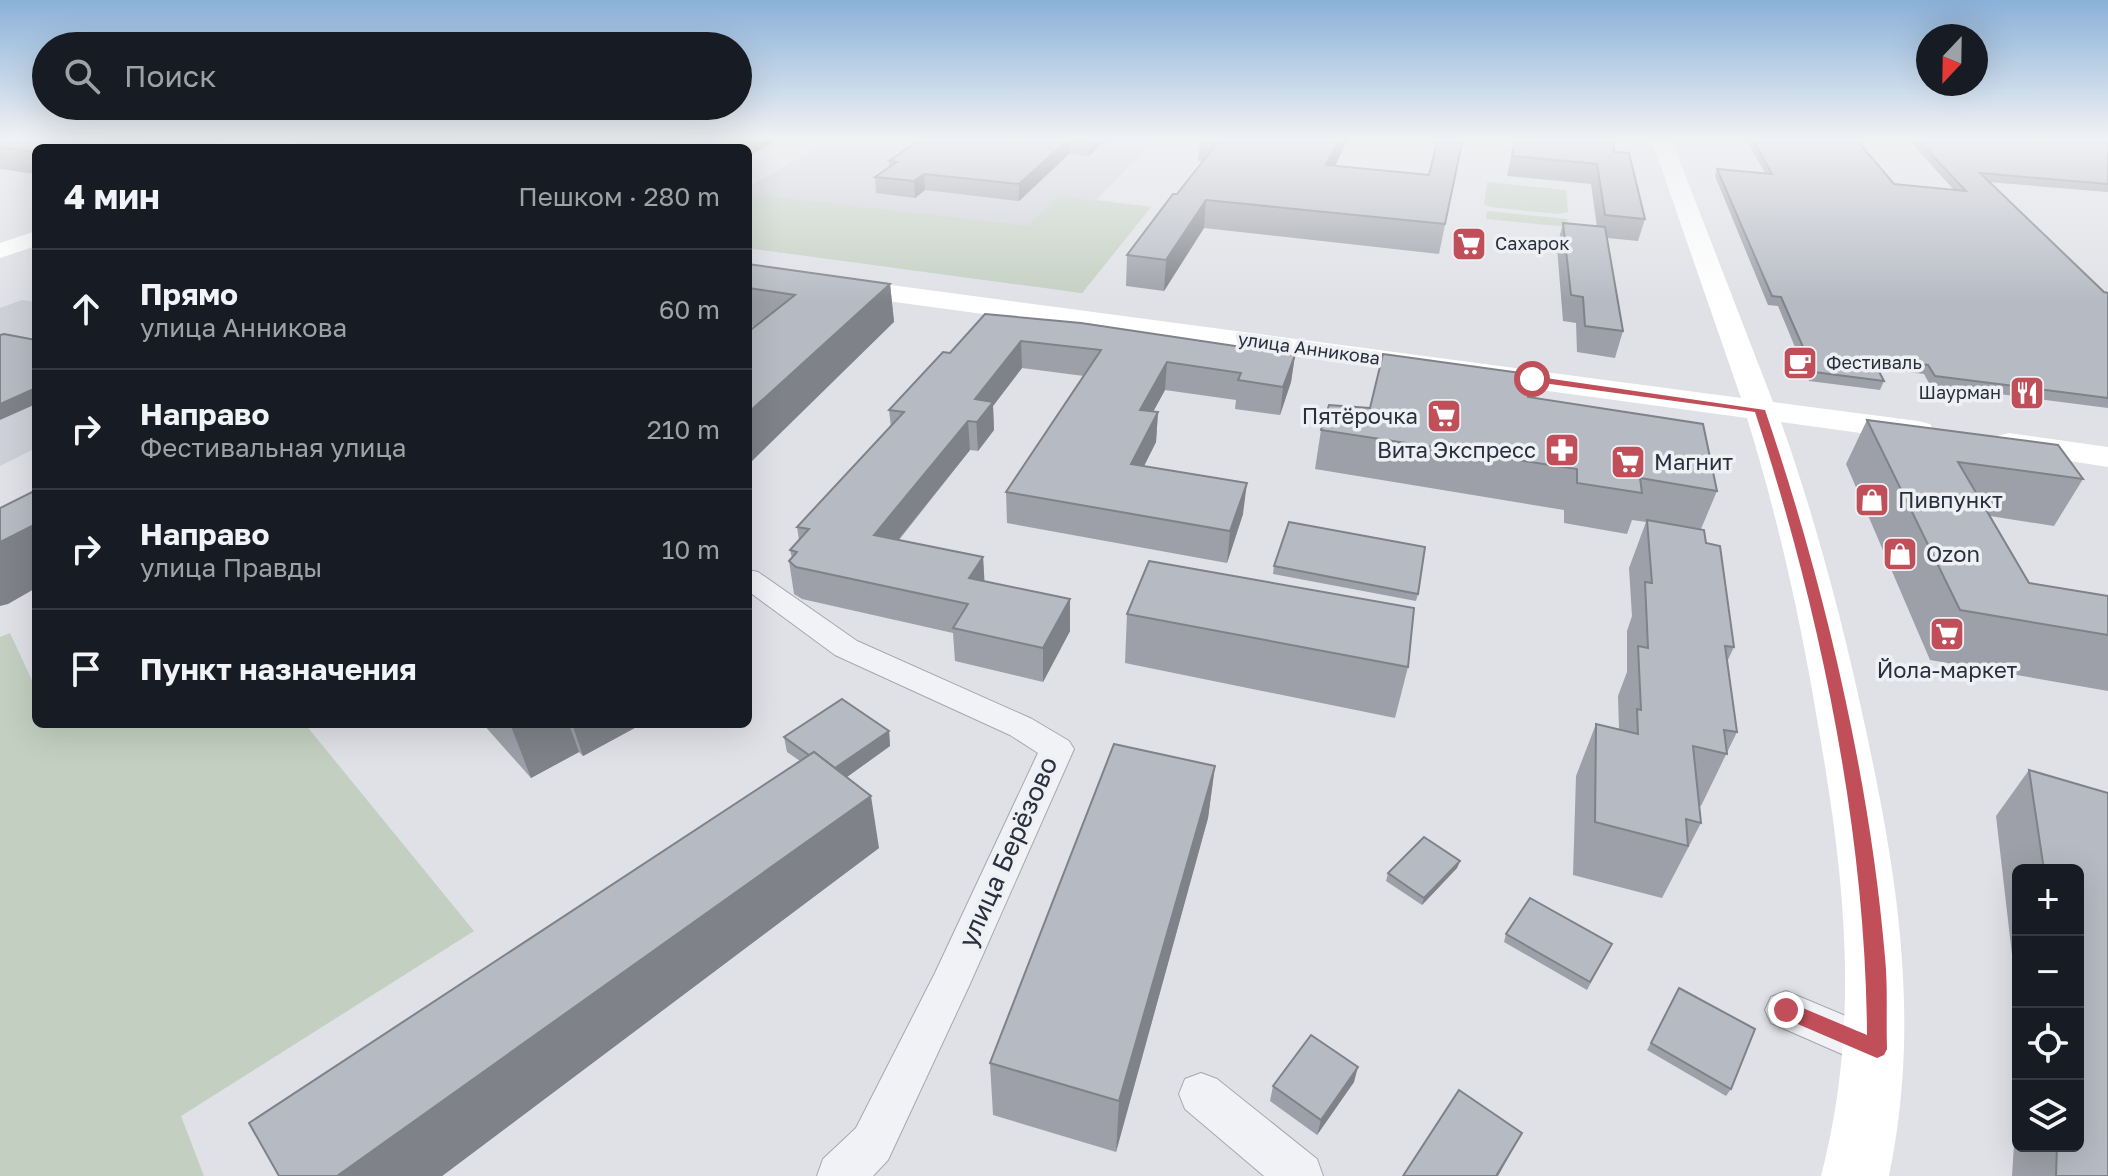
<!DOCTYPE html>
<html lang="ru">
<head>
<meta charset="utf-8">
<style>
	body { margin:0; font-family:"Golos Text",sans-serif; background:#242831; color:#f1f3f6 }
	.controls { position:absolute; right:24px; bottom:24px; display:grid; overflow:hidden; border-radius:12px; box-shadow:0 8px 32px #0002 }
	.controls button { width:72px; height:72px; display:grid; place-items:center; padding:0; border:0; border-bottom:2px solid #363941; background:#171b24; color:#f1f3f6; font:40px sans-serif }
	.compass { position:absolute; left:1916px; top:24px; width:72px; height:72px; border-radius:50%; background:#171b24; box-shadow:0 8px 32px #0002; rotate:202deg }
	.stop { position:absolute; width:24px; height:24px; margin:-18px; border:6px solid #c04f59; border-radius:50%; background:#fff }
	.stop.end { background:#c04f59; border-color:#fff; box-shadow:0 2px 8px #0008 }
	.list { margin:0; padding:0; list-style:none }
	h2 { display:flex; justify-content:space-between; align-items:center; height:104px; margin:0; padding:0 32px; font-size:34px }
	h2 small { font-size:26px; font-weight:400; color:#9ea1a6 }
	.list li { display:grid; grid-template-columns:52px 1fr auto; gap:24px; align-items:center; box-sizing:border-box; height:120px; padding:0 32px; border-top:2px solid #363941 }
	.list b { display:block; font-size:30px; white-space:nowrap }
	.list p { margin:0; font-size:26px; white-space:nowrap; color:#9ea1a6 }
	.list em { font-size:26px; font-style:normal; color:#9ea1a6 }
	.icon { flex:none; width:44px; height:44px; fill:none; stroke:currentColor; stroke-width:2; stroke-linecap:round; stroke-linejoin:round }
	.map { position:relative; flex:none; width:2108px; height:1176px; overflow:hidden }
	.search { position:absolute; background:#171b24; box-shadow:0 8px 32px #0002; left:32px; top:32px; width:720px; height:88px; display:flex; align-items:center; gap:20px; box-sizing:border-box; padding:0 28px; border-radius:44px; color:#9ea1a6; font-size:30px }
	.panel { position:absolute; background:#171b24; box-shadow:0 8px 32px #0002; left:32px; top:144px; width:720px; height:584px; border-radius:12px }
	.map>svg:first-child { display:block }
	.built { fill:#cdd0d8 }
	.green { fill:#c3d0c1 }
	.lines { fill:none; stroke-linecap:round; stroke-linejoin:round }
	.street-casing { stroke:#a5a8b0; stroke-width:2 }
	.street { fill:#f1f2f5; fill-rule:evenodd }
	.secondary { fill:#fff; fill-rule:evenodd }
	.wall { fill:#9da0a8 }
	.shaded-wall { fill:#7f8288 }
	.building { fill:#b6bac3; stroke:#7f8288; stroke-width:2 }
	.route { fill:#c04f59 }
	.labels { text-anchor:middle; stroke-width:7; stroke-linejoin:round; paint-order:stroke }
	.far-poi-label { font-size:18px; fill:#292f3c; stroke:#eef0f4; text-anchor:start }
	.far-street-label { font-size:18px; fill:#292f3c; stroke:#eef0f4 }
	.poi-label { font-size:22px; fill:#292f3c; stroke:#eef0f4; text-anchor:start }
	.near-street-label { font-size:26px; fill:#292f3c; stroke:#eef0f4 }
</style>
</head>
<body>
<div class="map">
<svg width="2108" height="1176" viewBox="0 0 2108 1176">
	<rect width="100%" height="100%" fill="#dfe1e6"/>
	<!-- built -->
	<g class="built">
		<polygon points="837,138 1157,138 1096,200 1151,207 1082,293 748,248 748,187"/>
		<polygon points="22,300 36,302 36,448 0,466 0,308"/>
	</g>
	<!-- green -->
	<g class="green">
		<path d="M 224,138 C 251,141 278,138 306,138 C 265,151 229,151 186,144 Z"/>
		<polygon points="1487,182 1566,190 1568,212 1558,214 1491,207 1484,204"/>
		<polygon points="748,194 1028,226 1057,196 1151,207 1082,293 748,248"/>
		<polygon points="1487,211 1567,219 1568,227 1486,219"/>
		<polygon points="10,633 36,689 36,724 305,724 474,931 181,1116 204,1176 0,1176 0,637"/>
	</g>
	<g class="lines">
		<!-- street casing -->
		<g class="street-casing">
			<g id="street">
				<polygon points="748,570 758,572 857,641 1032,719 1069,741 1074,749 969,986 888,1160 873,1176 817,1176 823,1159 856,1128 935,973 1038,753 1010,735 835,655 748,591"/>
				<polygon points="1786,991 1891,1035 1897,1049 1891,1063 1876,1069 1771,1023 1765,1010 1771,997"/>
				<polygon points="1201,1073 1217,1079 1317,1159 1323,1176 1264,1176 1185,1109 1179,1094 1185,1079"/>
			</g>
		</g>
		<!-- street -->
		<use href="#street" class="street"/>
		<!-- secondary -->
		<g class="secondary">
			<path d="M 1651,138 L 1671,138 L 1773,402 L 1918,421 L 1930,424 L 1934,431 L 1930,438 L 1918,441 L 1781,422 C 1816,521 1843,623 1865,726 C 1898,878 1921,1022 1889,1176 L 1821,1176 C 1861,1023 1845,878 1818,725 C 1801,621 1778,518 1747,418 L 748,282 L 748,266 L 1741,398 Z"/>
			<polygon points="36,231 36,246 0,258 0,243"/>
			<polygon points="2009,433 2108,447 2108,467 1997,450 1992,443 1997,436"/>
		</g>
	</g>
	<!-- wall -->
	<g class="wall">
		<polygon points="0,138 230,138 197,148 36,148 36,174 0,169"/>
		<polygon points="317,138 782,138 748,156 748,148 522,148 522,146"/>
		<polygon points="923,138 1108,138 1089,156 1069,154 1019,201 925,190 915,198 876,193 875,177 889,167 889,161"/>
		<polygon points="1200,138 1348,138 1335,166 1429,175 1463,138 1439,254 1204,228 1164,291 1126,286 1127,255 1203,162 1198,161"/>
		<polygon points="1515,138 1613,138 1614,152 1645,219 1638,241 1607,238 1623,331 1615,358 1577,352 1576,323 1563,321 1557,247 1563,223 1597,227 1591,184 1507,176"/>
		<polygon points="1745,138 1855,138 1894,184 1954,190 1907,138 2108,138 2108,192 1988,182 2104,292 2108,293 2108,408 1930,385 1924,374 1878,368 1884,381 1880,390 1809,381 1778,306 1768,305 1715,176 1717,169 1765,173"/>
		<polygon points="748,264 890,284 894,322 755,327 748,326"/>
		<polygon points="985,314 1295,355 1291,382 1280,415 1235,409 1236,400 1165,390 1153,412 1158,412 1156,442 1144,466 1243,514 1227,563 1007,523 1006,492 1084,376 1022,368 993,406 994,430 978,451 970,450 899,540 983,557 984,581 1070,599 1070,631 1043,682 955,661 953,633 802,599 794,594 789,561 792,558 790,550 799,540 797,527 891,427 889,410 950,353"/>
		<polygon points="1528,397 1717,491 1701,529 1706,543 1734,647 1727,662 1737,732 1701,806 1699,805 1701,823 1662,898 1573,875 1576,776 1596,724 1619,729 1618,696 1627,672 1627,631 1632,616 1629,568 1646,522 1632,520 1627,534 1564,523 1564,510 1315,469 1321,430 1370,408"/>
		<polygon points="1867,420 2083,479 2054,526 1990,516 2029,583 2108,596 2108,691 1930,660 1846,464"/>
		<polygon points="1274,566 1418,594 1416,601 1273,574"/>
		<polygon points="1127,614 1408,667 1395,718 1125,663"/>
		<polygon points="483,724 642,724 583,756 579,752 531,778"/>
		<polygon points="889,731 890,746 847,777 879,848 442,1176 279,1176 800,761 787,752 784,737"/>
		<polygon points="1215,766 1208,818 1116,1152 993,1115 990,1063"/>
		<polygon points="2029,770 2108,793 2108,1176 2012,1176 2018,1082 2018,1146 2078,1146 2078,870 2018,870 2018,1007 1996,816"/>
		<polygon points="1460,861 1457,868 1422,905 1386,881 1388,873"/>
		<polygon points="1506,934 1612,944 1587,990 1504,942"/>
		<polygon points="1679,988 1731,1089 1726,1096 1647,1050"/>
		<polygon points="1354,1082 1317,1135 1270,1101 1273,1086"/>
	</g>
	<!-- shaded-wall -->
	<g class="shaded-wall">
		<polygon points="156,138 230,138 197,148 133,148"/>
		<polygon points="477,138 519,138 522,146 516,148 450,148"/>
		<polygon points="744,138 782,138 748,156 748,148 725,148"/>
		<polygon points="1093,138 1108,138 1089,156 1089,141"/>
		<polygon points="1340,138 1348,138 1323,192 1326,165"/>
		<polygon points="1069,139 1069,154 1019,201 1019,184"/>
		<polygon points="924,174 925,190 915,198 914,181"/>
		<polygon points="1206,200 1204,228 1164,291 1166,260"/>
		<polygon points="890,284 894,322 748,465 748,413"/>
		<polygon points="1021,341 1022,368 993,406 994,430 978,451 975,399"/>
		<polygon points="1295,355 1291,382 1280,415 1283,387"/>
		<polygon points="1167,362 1165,390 1138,439 1140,410"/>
		<polygon points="36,388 36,404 0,420 0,404"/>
		<polygon points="1158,412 1156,442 1130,494 1131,464"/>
		<polygon points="968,421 970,450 877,566 874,535"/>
		<polygon points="1247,483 1243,514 1227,563 1230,531"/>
		<polygon points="36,524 36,588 8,604 0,606 0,542"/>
		<polygon points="983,557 985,589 969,578"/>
		<polygon points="1070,599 1070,631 1043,682 1043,648"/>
		<polygon points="515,724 569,724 579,752 531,778 511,726"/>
		<polygon points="572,724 642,724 583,756"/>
		<polygon points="889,731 890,746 833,787 830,772"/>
		<polygon points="1215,766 1208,818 1116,1152 1119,1101"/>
		<polygon points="871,796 879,848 442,1176 337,1176"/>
		<polygon points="1460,861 1457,868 1422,905 1424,898"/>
		<polygon points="1358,1067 1354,1082 1317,1135 1321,1120"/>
		<polygon points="1522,1133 1498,1176 1496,1176"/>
	</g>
	<!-- building -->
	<g class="building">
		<polygon points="0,138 168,138 133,148 36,148 36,152 0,147"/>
		<polygon points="317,138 477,138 450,148 286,148"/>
		<polygon points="588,138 744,138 725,147 733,148 677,148 678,147"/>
		<polygon points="923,138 1093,138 1089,141 1069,139 1019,184 924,174 914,181 875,177 897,162 889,161"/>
		<polygon points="1218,138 1340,138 1326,165 1429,175 1438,138 1463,138 1445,224 1206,200 1166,260 1127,255 1173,194 1177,194 1221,138"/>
		<polygon points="1515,138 1613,138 1614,152 1629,153 1645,219 1605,215 1597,164 1512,156"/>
		<polygon points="1752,138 1855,138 1894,184 1966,191 1916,138 2108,138 2108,184 1980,173 2104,292 2108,293 2108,398 1935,376 1928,365 1872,358 1884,381 1814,372 1781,297 1772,296 1717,169 1772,174"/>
		<polygon points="1563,223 1605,227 1623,331 1585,326 1583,297 1571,295"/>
		<polygon points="748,264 890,284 748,413 748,332 795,295 748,288"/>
		<polygon points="985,314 1081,323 1295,355 1283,387 1238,380 1241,373 1167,362 1140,410 1158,412 1131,464 1247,483 1230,531 1006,492 1101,350 1021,341 975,399 993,402 977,422 968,421 874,535 983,557 969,578 1070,599 1043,648 953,628 968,604 796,567 789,561 797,552 790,550 809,529 797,527 904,412 889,410 943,352 950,353"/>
		<polygon points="4,334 36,340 36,388 0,404 0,335"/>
		<polygon points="1383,354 1528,374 1528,397 1703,424 1717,491 1640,478 1642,493 1577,483 1577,469 1321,430 1329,405 1370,408"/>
		<polygon points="1867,420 2058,445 2083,479 1958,462 2029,583 2108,596 2108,635 1960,610"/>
		<polygon points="36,490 36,524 0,542 0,508"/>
		<polygon points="1647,520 1704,530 1706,543 1720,546 1734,647 1725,646 1737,732 1724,730 1727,754 1693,746 1701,823 1686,819 1688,846 1595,822 1596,724 1638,734 1637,709 1641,710 1638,646 1648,648 1645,582 1652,583"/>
		<polygon points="1289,522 1425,547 1418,594 1274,566"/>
		<polygon points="1149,561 1414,608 1408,667 1127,614"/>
		<polygon points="842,699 889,731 835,768 814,752 809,755 784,737"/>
		<polygon points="1114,744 1215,766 1119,1101 990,1063"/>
		<polygon points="814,752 871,796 337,1176 279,1176 249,1123"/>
		<polygon points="2029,770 2108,793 2108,1176 2056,1176 2057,1146 2078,1146 2078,870 2044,870"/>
		<polygon points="1424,837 1460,861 1424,898 1388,873"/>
		<polygon points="1530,898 1612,944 1590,982 1506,934"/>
		<polygon points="1679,988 1755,1029 1731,1089 1651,1043"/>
		<polygon points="1311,1035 1358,1067 1321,1120 1273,1086"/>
		<polygon points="1459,1090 1522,1133 1496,1176 1403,1176"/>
	</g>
	<!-- sky -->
	<linearGradient id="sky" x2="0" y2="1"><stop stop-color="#8ab1d9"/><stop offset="0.46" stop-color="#f1f2f4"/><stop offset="1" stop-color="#f1f2f4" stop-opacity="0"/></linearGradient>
	<rect width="2108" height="302" fill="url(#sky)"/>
	<!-- route -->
	<path class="route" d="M 1532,376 L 1765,410 C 1823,579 1870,778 1885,957 C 1888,988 1886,1019 1887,1049 L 1884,1055 L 1877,1058 L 1779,1016 L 1777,1010 L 1779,1003 L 1786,1001 L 1867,1035 C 1866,831 1819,606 1755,412 L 1528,381 Z"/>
	<!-- icons -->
	<defs>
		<g id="supermarket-square" transform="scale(1.8)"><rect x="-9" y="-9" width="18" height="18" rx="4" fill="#c04f59" stroke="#eef0f4"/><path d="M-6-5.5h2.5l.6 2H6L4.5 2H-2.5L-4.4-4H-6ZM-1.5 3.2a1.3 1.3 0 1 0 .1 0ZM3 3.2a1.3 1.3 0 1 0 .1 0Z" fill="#fff"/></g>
		<g id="cafe-square" transform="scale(1.8)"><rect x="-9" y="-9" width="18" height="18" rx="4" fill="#c04f59" stroke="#eef0f4"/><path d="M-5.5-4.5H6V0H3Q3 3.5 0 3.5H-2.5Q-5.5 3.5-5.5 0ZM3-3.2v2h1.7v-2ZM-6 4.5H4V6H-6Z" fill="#fff"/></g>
		<g id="restaurant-square" transform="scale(1.8)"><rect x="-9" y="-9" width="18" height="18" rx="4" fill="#c04f59" stroke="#eef0f4"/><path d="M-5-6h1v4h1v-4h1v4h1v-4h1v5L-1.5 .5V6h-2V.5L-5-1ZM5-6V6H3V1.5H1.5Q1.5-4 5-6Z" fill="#fff"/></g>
		<g id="pharmacy-square" transform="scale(1.8)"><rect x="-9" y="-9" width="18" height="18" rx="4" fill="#c04f59" stroke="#eef0f4"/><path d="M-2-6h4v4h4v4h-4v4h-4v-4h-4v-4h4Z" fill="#fff"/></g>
		<g id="shop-square" transform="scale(1.8)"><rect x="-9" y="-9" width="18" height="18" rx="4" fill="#c04f59" stroke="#eef0f4"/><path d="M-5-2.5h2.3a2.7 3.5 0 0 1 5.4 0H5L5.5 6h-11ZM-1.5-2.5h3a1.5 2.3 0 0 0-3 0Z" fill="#fff"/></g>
	</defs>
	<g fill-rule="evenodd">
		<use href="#supermarket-square" x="1469" y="244"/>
		<use href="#cafe-square" x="1800" y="363"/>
		<use href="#restaurant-square" x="2027" y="393"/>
		<use href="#supermarket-square" x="1444" y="416"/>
		<use href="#pharmacy-square" x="1562" y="450"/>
		<use href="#supermarket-square" x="1628" y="462"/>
		<use href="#shop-square" x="1872" y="500"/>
		<use href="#shop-square" x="1900" y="554"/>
		<use href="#supermarket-square" x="1947" y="634"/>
	</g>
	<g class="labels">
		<!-- far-poi labels -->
		<g class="far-poi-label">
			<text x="1495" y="250">Сахарок</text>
			<text x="1826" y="369">Фестиваль</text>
			<text x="2001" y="399" text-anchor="end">Шаурман</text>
		</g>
		<!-- far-street labels -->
		<g class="far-street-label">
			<text transform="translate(1309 349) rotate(8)" y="6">улица Анникова</text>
		</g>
		<!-- poi labels -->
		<g class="poi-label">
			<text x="1418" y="424" text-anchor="end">Пятёрочка</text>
			<text x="1536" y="458" text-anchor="end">Вита Экспресс</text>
			<text x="1654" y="470">Магнит</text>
			<text x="1898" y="508">Пивпункт</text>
			<text x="1926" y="562">Ozon</text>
			<text x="1947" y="678" text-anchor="middle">Йола-маркет</text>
		</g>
		<!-- near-street labels -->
		<g class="near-street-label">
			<text transform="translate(1008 852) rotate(-66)" y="9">улица Берёзово</text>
		</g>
	</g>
</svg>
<div class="controls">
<button>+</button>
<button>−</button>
<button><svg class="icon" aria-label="locate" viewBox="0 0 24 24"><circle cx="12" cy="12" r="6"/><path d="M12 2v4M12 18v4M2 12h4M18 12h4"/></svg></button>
<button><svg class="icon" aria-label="layers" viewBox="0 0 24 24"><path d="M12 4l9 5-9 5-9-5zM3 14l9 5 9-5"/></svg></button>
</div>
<svg class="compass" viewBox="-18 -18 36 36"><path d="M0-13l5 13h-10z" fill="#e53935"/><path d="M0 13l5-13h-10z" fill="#9ea1a6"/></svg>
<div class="stop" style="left:1532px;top:379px"></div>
<div class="stop end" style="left:1786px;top:1010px"></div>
<div class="search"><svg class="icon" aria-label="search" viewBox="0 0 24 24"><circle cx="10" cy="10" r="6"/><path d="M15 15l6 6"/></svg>Поиск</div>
<section class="panel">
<h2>4 мин<small>Пешком · 280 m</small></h2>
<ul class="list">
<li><svg class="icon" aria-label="ahead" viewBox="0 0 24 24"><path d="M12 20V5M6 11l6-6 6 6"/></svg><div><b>Прямо</b><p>улица Анникова</p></div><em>60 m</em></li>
<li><svg class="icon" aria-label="right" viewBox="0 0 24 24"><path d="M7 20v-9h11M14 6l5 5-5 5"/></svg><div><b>Направо</b><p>Фестивальная улица</p></div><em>210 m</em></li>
<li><svg class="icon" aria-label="right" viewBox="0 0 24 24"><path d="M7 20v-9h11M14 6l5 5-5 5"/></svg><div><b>Направо</b><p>улица Правды</p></div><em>10 m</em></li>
<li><svg class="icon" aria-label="arrive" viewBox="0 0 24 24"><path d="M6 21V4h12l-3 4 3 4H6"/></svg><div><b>Пункт назначения</b></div></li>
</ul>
</section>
</div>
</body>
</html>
